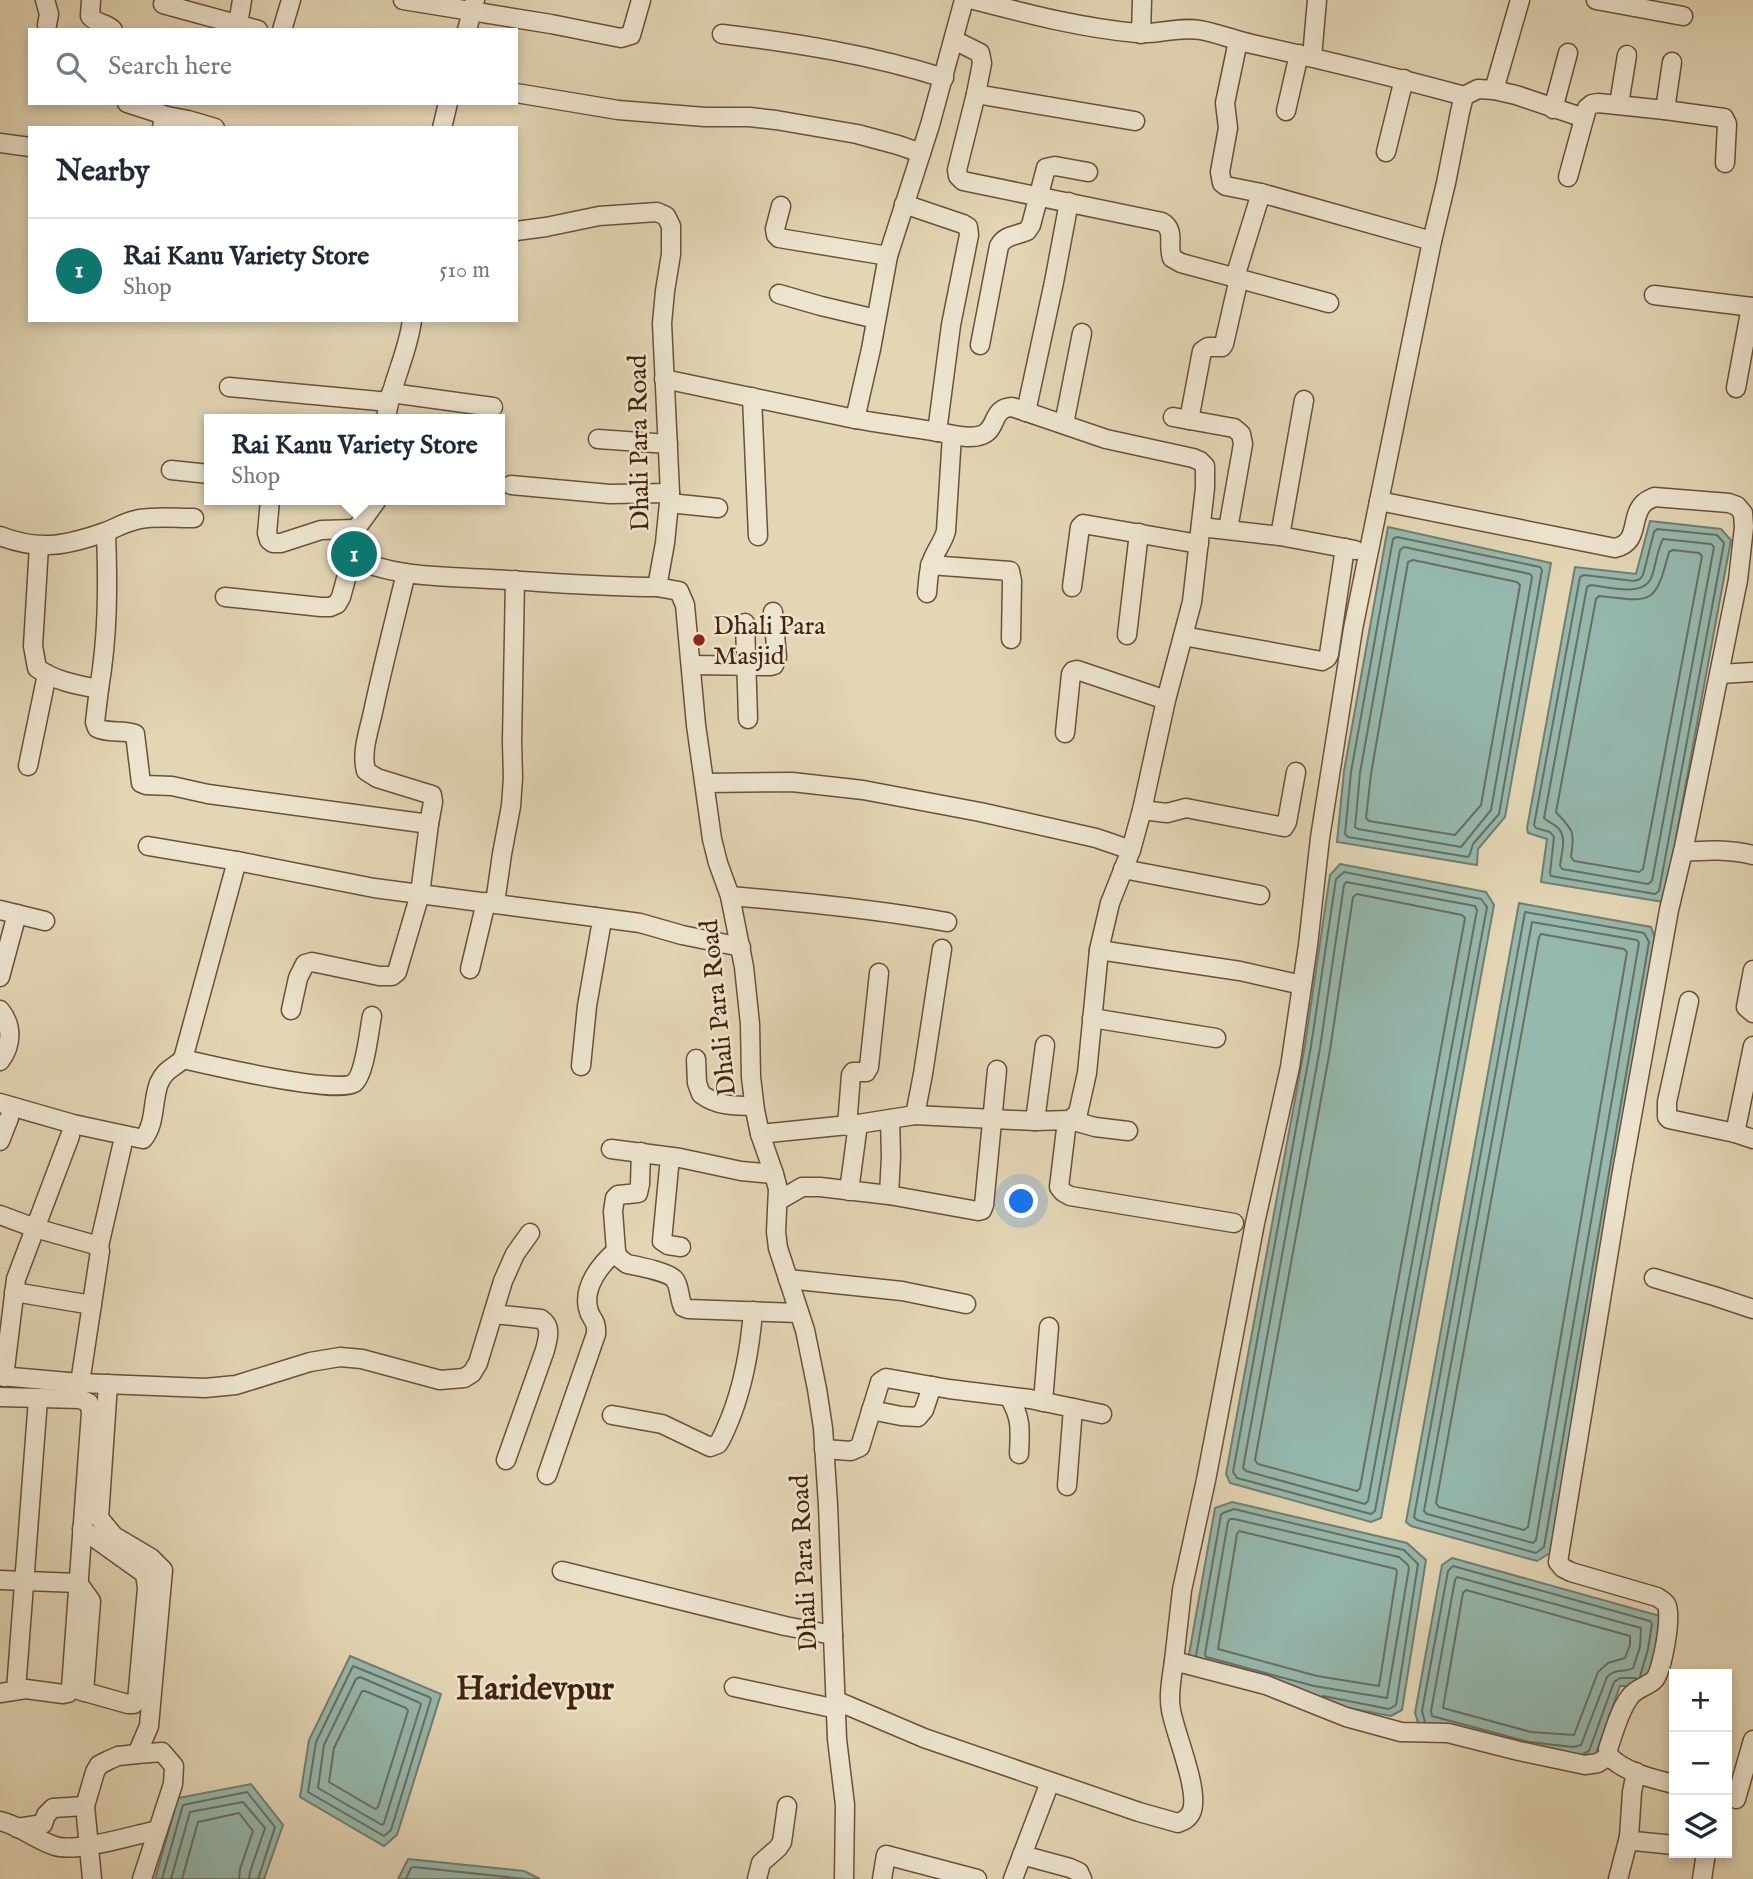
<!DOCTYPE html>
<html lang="en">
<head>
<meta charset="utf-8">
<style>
	body { margin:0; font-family:"IM FELL English",serif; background:#f6f6f7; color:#1f2937 }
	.controls { position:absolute; right:21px; bottom:21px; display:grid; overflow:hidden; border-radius:0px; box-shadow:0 4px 10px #0003 }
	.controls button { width:63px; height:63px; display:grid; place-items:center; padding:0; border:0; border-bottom:2px solid #e0e1e3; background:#fff; color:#1f2937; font:35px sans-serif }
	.you { position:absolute; left:1022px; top:1202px; width:24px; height:24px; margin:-18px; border:5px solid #fff; border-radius:50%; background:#1a73e8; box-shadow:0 0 0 10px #1a73e833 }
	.badge { display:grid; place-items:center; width:46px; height:46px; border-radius:50%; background:#0f766e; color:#fff; font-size:23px; font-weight:700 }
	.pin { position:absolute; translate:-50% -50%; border:4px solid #fff; box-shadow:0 2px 7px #0006 }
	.popup { position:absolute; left:204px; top:414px; width:301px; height:91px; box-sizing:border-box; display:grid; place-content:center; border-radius:0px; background:#fff; filter:drop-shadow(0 2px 5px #0005); font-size:23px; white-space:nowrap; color:#747a83 }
	.popup b { font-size:26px; color:#1f2937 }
	.popup::after { content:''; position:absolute; left:50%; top:100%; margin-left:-14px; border:14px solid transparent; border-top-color:#fff }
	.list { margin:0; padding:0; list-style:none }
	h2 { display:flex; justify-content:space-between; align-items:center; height:91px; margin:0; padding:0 28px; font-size:30px }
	h2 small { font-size:23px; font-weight:400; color:#747a83 }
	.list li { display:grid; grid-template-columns:46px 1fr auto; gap:21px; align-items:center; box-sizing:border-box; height:105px; padding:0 28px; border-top:2px solid #e0e1e3 }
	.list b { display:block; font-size:26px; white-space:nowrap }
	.list p { margin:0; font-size:23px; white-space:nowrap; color:#747a83 }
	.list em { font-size:23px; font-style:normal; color:#747a83 }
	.icon { flex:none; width:38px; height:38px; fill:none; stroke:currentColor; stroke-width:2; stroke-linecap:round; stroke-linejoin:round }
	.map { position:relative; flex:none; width:1753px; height:1879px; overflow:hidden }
	.search { position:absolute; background:#fff; box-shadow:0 4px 10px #0003; left:28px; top:28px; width:490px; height:77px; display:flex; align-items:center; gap:18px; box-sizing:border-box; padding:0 24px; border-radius:0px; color:#747a83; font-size:26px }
	.panel { position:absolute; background:#fff; box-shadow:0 4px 10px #0003; left:28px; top:126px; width:490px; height:196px; border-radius:0px }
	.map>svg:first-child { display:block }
	.water { fill:#95b9af; stroke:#757d6f; stroke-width:2 }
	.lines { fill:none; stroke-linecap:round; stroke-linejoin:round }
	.shore { stroke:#6c6e5e; stroke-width:2 }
	.minor-casing { stroke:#6c5038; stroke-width:21 }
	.minor { stroke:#ede4cf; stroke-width:18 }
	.poi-dot { fill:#8f2418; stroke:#ede4cf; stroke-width:2.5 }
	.labels { text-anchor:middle; stroke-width:5; stroke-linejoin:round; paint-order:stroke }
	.street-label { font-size:26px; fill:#44240e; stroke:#ede4cf }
	.poi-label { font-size:26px; fill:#44240e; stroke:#ede4cf; text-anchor:start }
	.district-label { font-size:33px; font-weight:bold; fill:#44240e; stroke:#ede4cf }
</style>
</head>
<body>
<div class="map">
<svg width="1753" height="1879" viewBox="0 0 1753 1879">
	<rect width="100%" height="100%" fill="#e3d6b5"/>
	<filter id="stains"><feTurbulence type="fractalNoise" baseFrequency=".00286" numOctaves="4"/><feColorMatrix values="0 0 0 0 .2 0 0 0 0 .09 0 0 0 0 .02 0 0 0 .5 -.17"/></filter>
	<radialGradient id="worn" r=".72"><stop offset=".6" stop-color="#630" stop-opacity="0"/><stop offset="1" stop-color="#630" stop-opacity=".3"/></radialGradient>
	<!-- water -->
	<g class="water">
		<polygon points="1650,521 1721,529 1731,540 1664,902 1541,882 1547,839 1528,833 1527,828 1575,567 1636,574"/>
		<polygon points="1388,527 1551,563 1505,817 1478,849 1477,865 1337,842 1344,771"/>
		<polygon points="1340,864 1486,892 1494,905 1381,1518 1371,1522 1230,1483 1226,1474 1305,1045 1330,875"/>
		<polygon points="1519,903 1651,927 1656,941 1550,1553 1537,1561 1411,1526 1406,1522"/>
		<polygon points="1232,1502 1407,1543 1426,1560 1402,1710 1391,1716 1311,1701 1188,1660 1215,1508"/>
		<polygon points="1452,1558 1660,1616 1655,1651 1645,1686 1620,1686 1594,1759 1420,1729 1415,1713 1442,1565"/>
		<polygon points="350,1656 441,1694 397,1835 384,1846 300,1797 309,1740"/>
		<polygon points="251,1784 283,1825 264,1879 155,1879 178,1798"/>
		<polygon points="408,1859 524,1871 540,1879 398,1879"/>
	</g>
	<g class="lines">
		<!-- shore -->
		<g class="shore">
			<polygon points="1657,529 1717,535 1724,543 1659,891 1655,894 1551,876 1550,873 1554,837 1550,832 1536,828 1534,825 1580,577 1584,575 1634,581 1640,579 1643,575 1654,532"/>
			<polygon points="1397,537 1540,567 1542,570 1499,814 1473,844 1470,854 1468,857 1348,837 1345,834 1351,772 1393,539"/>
			<path d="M 1663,539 L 1711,544 L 1714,547 L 1652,881 L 1648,884 L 1562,869 L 1560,866 C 1561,855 1567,838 1559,829 C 1555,824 1548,822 1544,818 L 1587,587 L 1591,585 C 1608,587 1645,598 1652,576 C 1656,564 1657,550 1663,539 Z"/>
			<polygon points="1404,547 1530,574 1532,577 1491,810 1461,847 1358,829 1355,827 1360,773 1400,550"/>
			<path d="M 1673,550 L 1699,553 L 1702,556 L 1643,869 L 1639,872 L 1574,861 L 1571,857 C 1575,830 1573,831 1556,812 L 1596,599 L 1599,596 C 1652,602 1655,606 1669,552 Z"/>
			<polygon points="1413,560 1517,582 1520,585 1481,805 1455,835 1369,821 1366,818 1371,774 1408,562"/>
			<polygon points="1344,872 1481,899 1487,907 1375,1511 1371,1514 1237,1478 1233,1472 1311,1046 1336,879"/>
			<polygon points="1346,882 1475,906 1477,910 1368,1501 1365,1504 1246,1471 1243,1468 1320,1048 1344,885"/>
			<polygon points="1357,894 1462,915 1465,918 1360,1488 1357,1491 1258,1464 1255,1460 1330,1050 1353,897"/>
			<polygon points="1525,912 1644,933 1649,942 1544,1547 1536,1553 1417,1520 1414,1517"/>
			<polygon points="1532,922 1637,940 1639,943 1536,1540 1533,1543 1427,1514 1424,1511"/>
			<polygon points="1541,934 1624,949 1627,952 1528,1527 1524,1530 1439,1507 1436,1503 1539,937"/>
			<polygon points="1230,1519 1234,1519 1399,1557 1408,1565 1409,1568 1387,1698 1314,1686 1206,1657 1205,1654 1228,1522"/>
			<polygon points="1239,1531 1396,1569 1397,1572 1379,1686 1317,1676 1218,1649 1237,1534"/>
			<path d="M 1457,1577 L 1641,1628 L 1640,1647 L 1633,1668 C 1624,1673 1615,1668 1607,1677 L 1581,1745 L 1573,1747 L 1529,1742 L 1432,1716 L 1431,1711 L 1455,1580 Z"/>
			<polygon points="1466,1590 1630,1636 1630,1645 1625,1658 1608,1663 1598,1672 1574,1735 1531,1732 1443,1708 1463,1593"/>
			<polyline points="1196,1656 1221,1515 1223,1513 1234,1509 1404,1550 1418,1564 1396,1705 1389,1709 1323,1696"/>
			<polygon points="353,1666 429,1697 431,1699 391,1830 384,1836 308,1792 316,1742"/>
			<polygon points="360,1677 418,1702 421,1704 384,1823 382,1825 318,1788 324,1745 356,1679"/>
			<polygon points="362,1691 365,1691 406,1708 408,1711 378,1807 375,1809 329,1782 334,1748"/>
			<polyline points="1425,1722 1422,1711 1448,1571 1453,1566 1650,1621 1652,1624 1648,1649 1640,1677"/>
			<polyline points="1583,1754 1589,1751 1614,1682 1620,1678 1636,1678"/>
			<polyline points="162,1879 183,1805 247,1792 275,1827 258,1879"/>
			<polyline points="171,1879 190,1812 243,1802 265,1828 250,1872 249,1879"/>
			<polyline points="182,1879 198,1822 239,1813 253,1831 240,1869 239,1879"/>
			<polyline points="406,1879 411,1868 414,1867 525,1879"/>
		</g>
		<!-- minor casing -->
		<g class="minor-casing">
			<g id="minor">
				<polyline points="45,0 49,14 47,25"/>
				<path d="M 91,0 L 90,16 C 96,24 107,23 113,30"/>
				<polyline points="164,0 163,4 258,30"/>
				<polyline points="403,0 551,24 621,38 631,35 641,0"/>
				<path d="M 974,0 C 1028,14 1081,28 1137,33 C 1158,35 1178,26 1200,30 C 1217,33 1234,40 1252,44 C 1323,60 1394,77 1464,96 L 1478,89 L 1494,90 L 1516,95 L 1584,118"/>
				<polyline points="1596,0 1683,16"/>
				<polyline points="238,24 242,0"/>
				<polyline points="282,30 291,0"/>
				<polyline points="467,30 475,0"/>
				<path d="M 722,34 C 797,43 872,55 944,78"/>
				<polyline points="1141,34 1142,0"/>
				<polyline points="954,40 980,53 982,63 976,94 1135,121"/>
				<polyline points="1238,41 1225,103 1228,128 1220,172 1222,183 1226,186 1261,193 1432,241"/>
				<polyline points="1312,57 1317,0"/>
				<polyline points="1494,90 1520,0"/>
				<polyline points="516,93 618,110 705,117 749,117 776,120 857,134 898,145 921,153"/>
				<path d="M 976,94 L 957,170 L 958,176 L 963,181 L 1162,222 C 1176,230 1167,245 1172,258 L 1181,263 L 1329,303"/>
				<polyline points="127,103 167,116"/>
				<polyline points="1619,104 1627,55"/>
				<polyline points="1553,109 1568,53"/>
				<polyline points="1665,110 1672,62"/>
				<polyline points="1286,111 1299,54"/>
				<polyline points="162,128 163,121 167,116 188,120 215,128"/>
				<polyline points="442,128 448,103"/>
				<polyline points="0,143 30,147"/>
				<polyline points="1386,152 1404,79"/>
				<polyline points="1568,177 1587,108 1592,104 1598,103 1665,110 1724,118 1727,124 1725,163"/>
				<polyline points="904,204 963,224 968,227 969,235 951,325 937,432"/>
				<polyline points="781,206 775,229 776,235 779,238 888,256"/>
				<polyline points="516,231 546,227 599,216 657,212 666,216 671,226 671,254 665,291 662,323 670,493 665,543 657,587 679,591 685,605 696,725 712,839 718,863 730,896 744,967 750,1024 751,1077 755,1110 760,1134 774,1174 778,1189 776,1232 778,1248 805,1330 817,1389 823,1428 828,1505 837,1739 845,1805 844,1879"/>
				<polyline points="1235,277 1261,193"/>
				<polyline points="779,294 821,306 876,319"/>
				<polyline points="1654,295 1753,307"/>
				<path d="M 980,345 L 999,246 C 1005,235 1015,236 1027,231 L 1031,225 L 1046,168 L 1055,166 L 1088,172"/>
				<polyline points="664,379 855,419 871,349 888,256 930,125 964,0"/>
				<polyline points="229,387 389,402"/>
				<polyline points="1736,388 1751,307"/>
				<polyline points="391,393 493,407"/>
				<polyline points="752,397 758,536"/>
				<polyline points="1026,412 1054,282 1069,202"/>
				<polyline points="1173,417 1234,428 1241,434 1243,444 1228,529"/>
				<path d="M 386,419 C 390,385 408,354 412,320"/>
				<path d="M 855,419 C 883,424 910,427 938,432 C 950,434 969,440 982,435 C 998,429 991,408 1012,407 L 1106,439 L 1193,458 L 1200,461 L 1205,466 L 1205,488 L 1192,602 L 1166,700 L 1142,810 L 1131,850 L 1110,903 L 1099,950 L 1087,1073 L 1078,1113 L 1070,1120 L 1066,1129 L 1059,1187 L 1063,1192 L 1070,1196 L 1234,1223"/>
				<polyline points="1189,420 1202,351 1208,347 1222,347 1224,344 1239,278"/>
				<polyline points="1064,424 1082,333"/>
				<polyline points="598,439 668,444"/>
				<polyline points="171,470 209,474"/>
				<polyline points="511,485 610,494 670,493"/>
				<polyline points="270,500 267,533 269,540 273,543 281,543 321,530 356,529"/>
				<path d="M 1379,501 L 1615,548 C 1641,542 1629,517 1644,503 C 1647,500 1651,499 1654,497 L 1729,503 L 1737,506 L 1743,513 L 1744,527 L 1738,580 L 1684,847 L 1669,910 L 1621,1177 L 1558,1562 L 1563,1568 L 1571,1572 L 1657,1597 C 1660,1599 1664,1601 1666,1604 C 1673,1614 1662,1670 1655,1679 C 1648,1687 1636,1687 1629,1698 C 1619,1712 1614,1732 1608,1749 L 1609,1756 C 1624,1772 1653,1779 1674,1784"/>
				<polyline points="669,503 718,508"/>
				<polyline points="1201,527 1280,536 1355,550"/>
				<path d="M 0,536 C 39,551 66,546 105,532 C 116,528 127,521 140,519 C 157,516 176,518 194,518"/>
				<polyline points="1280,536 1304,400"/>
				<path d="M 39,546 L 33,646 L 37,668 C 54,681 78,685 99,689 L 95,722 L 97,728 C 109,734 123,729 135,734 L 141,783 L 146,785 L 172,786 L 208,794 L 429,824 L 433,802 L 432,795 L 377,778 L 366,771 C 361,751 369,731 373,712 C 383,665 395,619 406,573"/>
				<path d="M 352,557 C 392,578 446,576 490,579 C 546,582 601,587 657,587"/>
				<polyline points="930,565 1010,571 1012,581 1011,639"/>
				<polyline points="1072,587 1080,527 1083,524 1199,544"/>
				<path d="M 927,593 C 928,584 928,573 931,564 C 934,552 943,543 946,531 L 952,435"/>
				<polyline points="225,597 321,607 330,607 337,604 341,597 352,557 352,546 356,529 377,500"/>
				<polyline points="745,623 748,719"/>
				<polyline points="1127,635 1139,533"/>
				<polyline points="1183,636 1322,661 1327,658 1329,654 1345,548"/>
				<polyline points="692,665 770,666 774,665 777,657 773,612"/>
				<polyline points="1720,674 1753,672"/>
				<path d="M 99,689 C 108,636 108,585 106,532"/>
				<polyline points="1065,733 1071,674 1073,671 1077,670 1166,700"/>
				<polyline points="28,766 47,674"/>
				<polyline points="705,783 792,782 863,790 980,812 1096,838 1131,850"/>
				<polyline points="1142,810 1167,813 1186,808 1284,827 1287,822 1296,772"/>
				<polyline points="148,846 237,861 374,888 595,917 600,920 601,926 587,1006 581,1066"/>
				<path d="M 1683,852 C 1707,850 1729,849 1753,855"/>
				<polyline points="1123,869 1260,895"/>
				<path d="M 730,896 C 803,902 875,909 947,922"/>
				<polyline points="495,903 502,854 511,806 513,778 512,742 515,580"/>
				<polyline points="0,910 45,921"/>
				<polyline points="595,917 640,923 682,935 741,947"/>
				<polyline points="1099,950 1240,971 1302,985"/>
				<polyline points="470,969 486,902"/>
				<polyline points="1753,970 1746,1007 1753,1013"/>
				<polyline points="0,977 17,914"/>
				<polyline points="1689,1001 1667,1102 1667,1117 1669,1119 1735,1133 1753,1139"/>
				<path d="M 0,1010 C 13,1026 12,1045 0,1061"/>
				<polyline points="291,1010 298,978 305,964 312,962 379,976 392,976 397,972 420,894 429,824"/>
				<polyline points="1092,1018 1216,1038"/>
				<path d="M 183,1059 C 209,1065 337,1095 354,1083 C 365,1074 369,1031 372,1016"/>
				<path d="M 696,1059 L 697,1083 L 701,1094 C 717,1106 735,1106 754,1106"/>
				<path d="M 0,1103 L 73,1124 L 143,1139 C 156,1124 152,1101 159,1083 C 165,1069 174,1068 183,1059 L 237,861"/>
				<polyline points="915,1115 923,1074 942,949"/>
				<polyline points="1035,1121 1045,1045"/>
				<polyline points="847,1126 851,1075 853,1072 866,1072 869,1067 879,973"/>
				<polyline points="1735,1133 1753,1046"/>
				<polyline points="760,1134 858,1124 915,1115 1035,1121 1070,1120 1095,1127 1128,1131"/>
				<polyline points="0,1141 9,1118"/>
				<polyline points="611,1149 680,1158 741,1171 774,1174"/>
				<path d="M 641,1152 L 640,1184 L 638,1193 L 618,1195 L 615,1198 L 613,1211 L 616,1251 L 618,1257 L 627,1264 C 637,1266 670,1272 675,1280 C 680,1287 679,1299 683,1307 L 688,1309 L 799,1313"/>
				<polyline points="670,1157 662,1241 668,1245 681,1247"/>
				<polyline points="849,1191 858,1124"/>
				<polyline points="889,1195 891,1156 890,1119"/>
				<polyline points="778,1201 802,1187 820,1187 889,1195 978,1211 982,1210 984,1205 997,1070"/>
				<polyline points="0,1215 35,1228 99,1246 100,1251 80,1383"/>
				<polyline points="99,1246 122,1146"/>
				<polyline points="1654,1278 1714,1296 1753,1309"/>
				<polyline points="788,1279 902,1291 966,1304"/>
				<polyline points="14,1292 92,1305"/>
				<path d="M 493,1314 L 541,1319 C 552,1326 548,1338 545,1350 L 506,1460"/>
				<polyline points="0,1376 80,1383 205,1388 236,1385 310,1362 340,1357 362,1359 440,1380 464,1378 472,1373 478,1363 503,1281 515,1254 530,1233"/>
				<polyline points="4,1377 16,1279 70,1136"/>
				<polyline points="108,1384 99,1518 114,1536 151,1558 163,1570 149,1726 137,1754 162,1752 174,1766 173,1784 142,1879"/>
				<polyline points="0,1397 80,1399 89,1403 91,1412 71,1688 68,1693 63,1694 26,1689 0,1693"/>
				<path d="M 1009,1397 C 1022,1419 1020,1430 1019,1454"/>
				<polyline points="1043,1402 1049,1327"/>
				<polyline points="871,1410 901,1416 918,1417 924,1410 932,1386"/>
				<path d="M 612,1415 L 662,1424 L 710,1447 L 718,1444 C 723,1437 726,1428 730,1419 C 744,1384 750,1349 753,1311"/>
				<polyline points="824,1449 851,1451 860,1447 880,1382 886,1378 949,1389 1030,1399 1102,1414"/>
				<path d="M 547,1475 L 596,1334 C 597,1318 590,1320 588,1308 C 583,1286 601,1264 616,1251"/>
				<polyline points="1067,1486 1073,1408"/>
				<polyline points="562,1571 785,1626 833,1635"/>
				<polyline points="0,1580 78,1583 91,1601 84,1692"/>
				<polyline points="1174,1661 1182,1590 1206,1480 1255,1223 1290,1067 1308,945 1320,838 1353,629 1432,241 1446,183 1460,112 1464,96"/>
				<polyline points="734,1687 837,1709"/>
				<polyline points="71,1688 128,1704 134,1704 137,1701 147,1588 145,1574 82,1529"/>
				<polyline points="16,1690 38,1399"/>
				<path d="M 837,1701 L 924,1738 L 1139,1812 L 1178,1823 C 1183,1821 1188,1819 1191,1813 C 1201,1793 1175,1734 1171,1710 C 1168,1695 1172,1676 1174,1661 L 1266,1685 L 1346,1717 L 1401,1732 L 1448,1733 L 1519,1751 L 1585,1765 L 1598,1763 L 1609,1756"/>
				<polyline points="1636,1772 1632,1792 1629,1837 1634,1841 1674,1845"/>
				<polyline points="1736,1799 1753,1740"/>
				<path d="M 0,1821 C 19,1825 36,1840 55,1846 C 76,1853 134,1835 158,1830"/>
				<polyline points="17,1828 43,1824 46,1815 53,1808 85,1806"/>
				<polyline points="1022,1855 1070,1868 1079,1872 1082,1879"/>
				<polyline points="92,1879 85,1806 95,1772 99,1765 109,1760 118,1756 137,1754"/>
				<polyline points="757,1879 761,1863 778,1848 782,1842 787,1806"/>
				<polyline points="882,1879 886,1855 977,1879"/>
				<polyline points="1013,1879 1050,1782"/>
				<polyline points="1618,1879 1629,1837"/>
				<polyline points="1702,1879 1706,1853"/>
			</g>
		</g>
		<!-- minor -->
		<use href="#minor" class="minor"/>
	</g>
	<!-- markers -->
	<circle class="poi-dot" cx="699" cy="640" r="7"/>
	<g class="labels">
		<!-- street labels -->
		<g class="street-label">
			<text transform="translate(638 443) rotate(-91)" y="9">Dhali Para Road</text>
			<text transform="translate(717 1008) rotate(-96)" y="9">Dhali Para Road</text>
			<text transform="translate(803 1563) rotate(-93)" y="9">Dhali Para Road</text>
		</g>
		<!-- poi labels -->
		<g class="poi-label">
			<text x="713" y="634">Dhali Para<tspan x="713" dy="30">Masjid</tspan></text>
		</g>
		<!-- district labels -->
		<g class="district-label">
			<text x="535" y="1699">Haridevpur</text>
		</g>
	</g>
	<rect width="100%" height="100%" filter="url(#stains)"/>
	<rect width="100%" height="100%" fill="url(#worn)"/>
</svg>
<div class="controls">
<button>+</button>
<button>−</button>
<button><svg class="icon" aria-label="layers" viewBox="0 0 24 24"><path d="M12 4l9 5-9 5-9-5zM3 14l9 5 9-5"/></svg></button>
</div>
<div class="you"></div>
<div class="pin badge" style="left:354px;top:554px">1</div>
<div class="popup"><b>Rai Kanu Variety Store</b>Shop</div>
<div class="search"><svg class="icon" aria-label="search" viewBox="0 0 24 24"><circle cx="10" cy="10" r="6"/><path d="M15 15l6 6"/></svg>Search here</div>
<section class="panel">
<h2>Nearby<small></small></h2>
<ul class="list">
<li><span class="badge">1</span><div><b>Rai Kanu Variety Store</b><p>Shop</p></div><em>510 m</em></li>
</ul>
</section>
</div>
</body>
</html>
